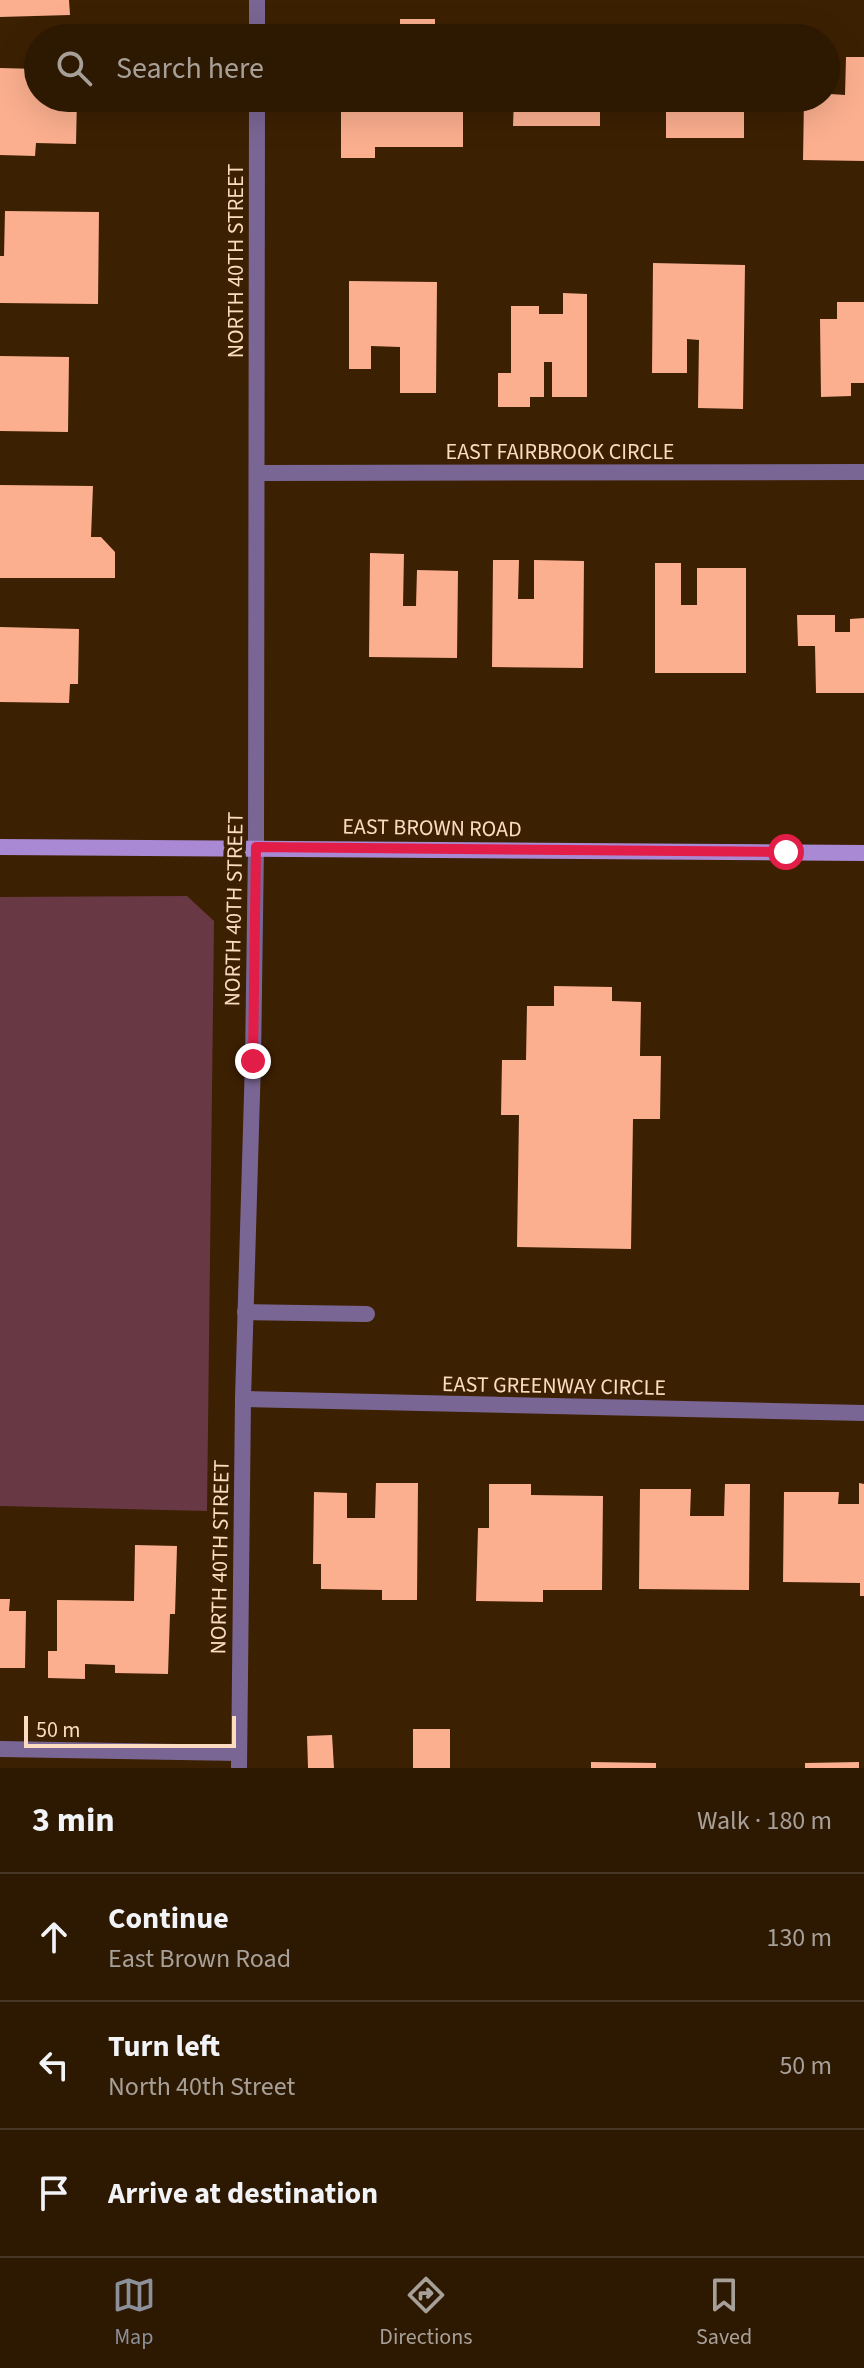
<!DOCTYPE html>
<html lang="en">
<head>
<meta charset="utf-8">
<style>
	body { margin:0; font-family:"Source Sans 3",sans-serif; background:#392511; color:#f1f3f6 }
	.scale { position:absolute; left:24px; bottom:20px; width:212px; box-sizing:border-box; padding-left:8px; border:4px solid #fbdcc0; border-top:0; font-size:22px; line-height:28px; white-space:nowrap; color:#fbdcc0; -webkit-text-stroke:6px #3c2002; paint-order:stroke }
	.stop { position:absolute; width:24px; height:24px; margin:-18px; border:6px solid #e11d48; border-radius:50%; background:#fff }
	.stop.end { background:#e11d48; border-color:#fff; box-shadow:0 2px 8px #0008 }
	.list { margin:0; padding:0; list-style:none }
	h2 { display:flex; justify-content:space-between; align-items:center; height:104px; margin:0; padding:0 32px; font-size:34px }
	h2 small { font-size:26px; font-weight:400; color:#a7a099 }
	.list li { display:grid; grid-template-columns:52px 1fr auto; gap:24px; align-items:center; box-sizing:border-box; height:128px; padding:0 32px; border-top:2px solid #483724 }
	.list b { display:block; font-size:30px; white-space:nowrap }
	.list p { margin:0; font-size:26px; white-space:nowrap; color:#a7a099 }
	.list em { font-size:26px; font-style:normal; color:#a7a099 }
	.icon { flex:none; width:44px; height:44px; fill:none; stroke:currentColor; stroke-width:2; stroke-linecap:round; stroke-linejoin:round }
	.map { position:relative; flex:none; width:864px; height:1768px; overflow:hidden }
	.search { position:absolute; background:#2d1802; box-shadow:0 8px 32px #0002; left:24px; right:24px; top:24px; height:88px; display:flex; align-items:center; gap:20px; box-sizing:border-box; padding:0 28px; border-radius:44px; color:#a7a099; font-size:30px }
	.sheet { height:488px; background:#2d1802 }
	nav { display:flex; justify-content:space-around; align-items:center; box-sizing:border-box; height:112px; border-top:2px solid #483724; background:#2d1802; font-size:22px; color:#a7a099 }
	nav a { display:grid; justify-items:center; gap:4px }
	nav .on { color:#8c9099 }
	.map>svg:first-child { display:block }
	.green { fill:#683845 }
	.building { fill:#fbaf8f }
	.lines { fill:none; stroke-linecap:round; stroke-linejoin:round }
	.service { stroke:#7a6694; stroke-width:16 }
	.minor { stroke:#7a6694; stroke-width:16 }
	.tertiary { stroke:#7a6694; stroke-width:16 }
	.secondary { stroke:#a989d3; stroke-width:16 }
	.route { stroke:#e11d48; stroke-width:10 }
	.labels { text-anchor:middle; stroke-width:8; stroke-linejoin:round; paint-order:stroke }
	.street-label { font-size:22px; fill:#fbdcc0; stroke:#3c2002 }
</style>
</head>
<body>
<div class="map">
<svg width="864" height="1768" viewBox="0 0 864 1768">
	<rect width="100%" height="100%" fill="#3c2002"/>
	<!-- green -->
	<polygon class="green" points="187,896 214,921 207,1511 0,1506 0,897"/>
	<!-- building -->
	<g class="building">
		<polygon points="0,0 69,0 70,15 0,17"/>
		<rect x="400" y="19" width="35" height="19"/>
		<rect x="721" y="24" width="23" height="14"/>
		<rect x="565" y="27" width="36" height="11"/>
		<rect x="341" y="30" width="31" height="8"/>
		<polygon points="826,53 830,53 830,94 845,95 846,57 864,57 864,161 803,160 804,98 826,98"/>
		<polygon points="0,68 38,69 38,98 77,98 76,144 36,143 35,156 0,155"/>
		<polygon points="341,98 463,98 463,147 375,147 375,158 341,158"/>
		<polygon points="514,98 600,98 600,126 513,126"/>
		<rect x="666" y="98" width="78" height="40"/>
		<polygon points="5,211 99,212 98,304 0,303 0,256 4,256"/>
		<polygon points="653,263 745,265 743,409 698,408 699,340 687,339 687,373 652,373"/>
		<polygon points="349,281 437,282 436,393 400,393 400,347 371,346 371,369 349,369"/>
		<polygon points="563,293 587,294 587,397 552,397 552,362 544,362 544,397 530,397 530,407 498,407 498,373 511,373 511,306 539,306 539,314 563,314"/>
		<polygon points="837,302 864,302 864,383 851,383 851,396 821,397 820,319 837,319"/>
		<polygon points="0,356 69,357 68,432 0,431"/>
		<polygon points="0,485 93,486 91,537 101,537 115,552 115,578 0,578"/>
		<polygon points="370,553 404,554 403,606 416,606 417,570 458,571 457,658 369,657"/>
		<polygon points="493,560 519,560 518,599 534,599 534,560 584,561 583,668 492,667"/>
		<polygon points="655,563 681,563 681,605 697,605 697,568 746,568 746,673 655,673"/>
		<polygon points="797,615 835,615 835,632 850,632 850,619 864,618 864,693 816,693 815,646 798,646"/>
		<polygon points="0,627 79,629 78,684 70,684 69,703 0,702"/>
		<polygon points="554,986 612,987 612,1001 641,1002 640,1056 661,1056 660,1119 633,1119 631,1249 517,1247 519,1115 501,1115 502,1060 526,1060 527,1006 554,1006"/>
		<polygon points="376,1483 418,1483 417,1600 382,1600 382,1590 321,1589 321,1564 313,1564 314,1492 347,1493 347,1518 375,1518"/>
		<polygon points="859,1483 864,1484 864,1596 860,1596 860,1583 783,1582 784,1492 839,1492 838,1504 859,1504"/>
		<polygon points="489,1484 531,1484 531,1495 603,1496 602,1590 543,1590 543,1602 476,1601 478,1528 489,1528"/>
		<polygon points="725,1484 750,1484 749,1590 639,1589 640,1489 691,1489 690,1516 724,1516"/>
		<polygon points="135,1545 177,1546 175,1614 170,1614 168,1674 115,1673 115,1665 85,1664 85,1679 48,1678 48,1651 57,1651 57,1600 134,1601"/>
		<polygon points="0,1599 10,1599 9,1611 26,1611 25,1668 0,1668"/>
		<rect x="413" y="1729" width="37" height="39"/>
		<polygon points="332,1735 334,1768 308,1768 307,1736"/>
		<polygon points="591,1762 656,1763 656,1768 591,1768"/>
		<polygon points="859,1762 859,1768 805,1768 805,1763"/>
	</g>
	<g class="lines">
		<!-- service -->
		<polyline class="service" points="245,1312 367,1314"/>
		<!-- minor -->
		<g class="minor">
			<polyline points="257,473 864,472"/>
			<polyline points="243,1399 864,1413"/>
			<polyline points="0,1749 239,1753"/>
		</g>
		<!-- tertiary -->
		<g class="tertiary">
			<polyline points="257,38 257,0"/>
			<polyline points="239,1768 243,1399 253,1061 256,847 257,98"/>
		</g>
		<!-- secondary -->
		<polyline class="secondary" points="0,847 864,853"/>
	</g>
	<g class="lines">
		<!-- route -->
		<polyline class="route" points="253,1061 256,847 786,852"/>
	</g>
	<g class="labels">
		<!-- street labels -->
		<g class="street-label">
			<text transform="translate(235 261) rotate(-90)" y="8">NORTH 40TH STREET</text>
			<text x="560" y="459">EAST FAIRBROOK CIRCLE</text>
			<text transform="translate(432 827) rotate(1)" y="8">EAST BROWN ROAD</text>
			<text transform="translate(233 909) rotate(-89)" y="8">NORTH 40TH STREET</text>
			<text transform="translate(554 1385) rotate(1)" y="8">EAST GREENWAY CIRCLE</text>
			<text transform="translate(219 1557) rotate(-89)" y="8">NORTH 40TH STREET</text>
		</g>
	</g>
</svg>
<div class="scale">50 m</div>
<div class="stop" style="left:786px;top:852px"></div>
<div class="stop end" style="left:253px;top:1061px"></div>
<div class="search"><svg class="icon" aria-label="search" viewBox="0 0 24 24"><circle cx="10" cy="10" r="6"/><path d="M15 15l6 6"/></svg>Search here</div>
</div>
<section class="sheet">
<h2>3 min<small>Walk · 180 m</small></h2>
<ul class="list">
<li><svg class="icon" aria-label="ahead" viewBox="0 0 24 24"><path d="M12 20V5M6 11l6-6 6 6"/></svg><div><b>Continue</b><p>East Brown Road</p></div><em>130 m</em></li>
<li><svg class="icon" aria-label="left" viewBox="0 0 24 24"><path d="M17 20v-9H6M10 6l-5 5 5 5"/></svg><div><b>Turn left</b><p>North 40th Street</p></div><em>50 m</em></li>
<li><svg class="icon" aria-label="arrive" viewBox="0 0 24 24"><path d="M6 21V4h12l-3 4 3 4H6"/></svg><div><b>Arrive at destination</b></div></li>
</ul>
</section>
<nav>
<a class="on"><svg class="icon" aria-label="map" viewBox="0 0 24 24"><path d="M3 6l6-2 6 2 6-2v14l-6 2-6-2-6 2zM9 4v14M15 6v14"/></svg>Map</a>
<a><svg class="icon" aria-label="directions" viewBox="0 0 24 24"><path d="M12 3l9 9-9 9-9-9zM9 14v-3h6M13 9l2 2-2 2"/></svg>Directions</a>
<a><svg class="icon" aria-label="saved" viewBox="0 0 24 24"><path d="M7 4h10v16l-5-4-5 4z"/></svg>Saved</a>
</nav>
</body>
</html>
